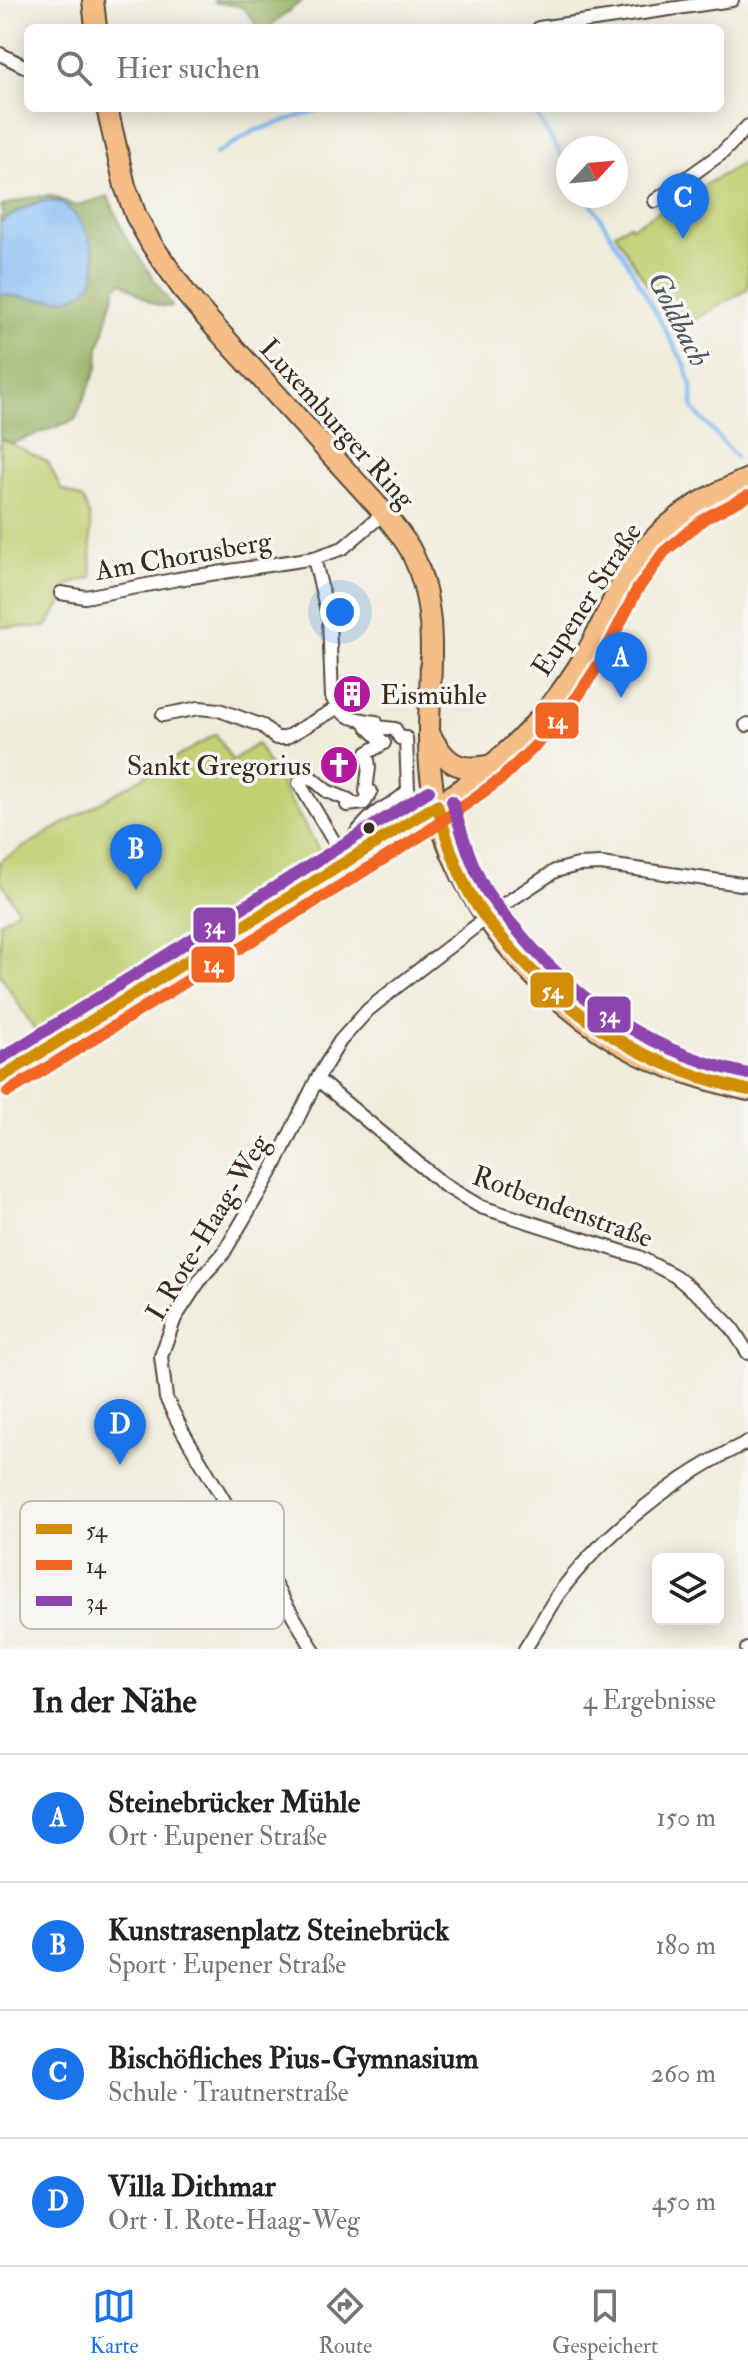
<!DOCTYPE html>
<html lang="de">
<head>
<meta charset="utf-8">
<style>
	body { margin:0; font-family:"IM FELL Double Pica",serif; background:#f2f2f2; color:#222 }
	.controls { position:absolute; right:24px; bottom:24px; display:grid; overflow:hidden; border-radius:12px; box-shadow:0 4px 20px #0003 }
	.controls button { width:72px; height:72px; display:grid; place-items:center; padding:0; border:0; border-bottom:2px solid #e0e0e0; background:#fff; color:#222; font:40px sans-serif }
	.compass { position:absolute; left:556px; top:136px; width:72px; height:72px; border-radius:50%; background:#fff; box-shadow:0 4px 20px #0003; rotate:64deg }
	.you { position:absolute; left:340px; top:612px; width:28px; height:28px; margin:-20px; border:6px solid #fff; border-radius:50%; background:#1a73e8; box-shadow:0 0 0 12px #1a73e833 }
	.badge { display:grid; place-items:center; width:52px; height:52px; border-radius:50%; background:#1a73e8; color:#fff; font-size:26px; font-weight:700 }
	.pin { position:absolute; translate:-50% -66px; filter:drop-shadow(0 2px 4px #0008) }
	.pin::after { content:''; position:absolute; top:42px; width:28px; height:24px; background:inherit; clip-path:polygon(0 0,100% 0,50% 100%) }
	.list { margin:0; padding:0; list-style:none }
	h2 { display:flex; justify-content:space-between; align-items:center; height:104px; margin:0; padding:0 32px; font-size:34px }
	h2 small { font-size:26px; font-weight:400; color:#767676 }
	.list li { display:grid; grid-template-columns:52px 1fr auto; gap:24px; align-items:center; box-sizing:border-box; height:128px; padding:0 32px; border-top:2px solid #e0e0e0 }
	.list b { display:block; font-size:30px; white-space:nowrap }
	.list p { margin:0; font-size:26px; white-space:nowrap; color:#767676 }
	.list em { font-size:26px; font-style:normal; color:#767676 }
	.icon { flex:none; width:44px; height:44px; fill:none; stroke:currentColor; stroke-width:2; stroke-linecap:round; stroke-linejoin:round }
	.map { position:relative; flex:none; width:748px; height:1649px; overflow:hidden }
	.search { position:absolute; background:#fff; box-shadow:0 4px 20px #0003; left:24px; right:24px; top:24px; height:88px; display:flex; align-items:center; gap:20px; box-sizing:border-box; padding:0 28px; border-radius:12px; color:#767676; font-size:30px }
	.sheet { height:616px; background:#fff }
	nav { display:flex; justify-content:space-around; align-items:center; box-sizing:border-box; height:112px; border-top:2px solid #e0e0e0; background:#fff; font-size:22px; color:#767676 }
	nav a { display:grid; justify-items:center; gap:4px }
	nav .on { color:#1a73e8 }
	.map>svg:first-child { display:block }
	.green { fill:#c0d073; stroke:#7e7d48; stroke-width:2 }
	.forest { fill:#98b265; stroke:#6a6e42; stroke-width:2 }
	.water { fill:#85bcf5; stroke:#60738a; stroke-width:2 }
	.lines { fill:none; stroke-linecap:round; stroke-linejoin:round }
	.stream { stroke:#85bcf5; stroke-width:4 }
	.street-casing { stroke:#56473a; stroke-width:16 }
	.primary-casing { stroke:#56473a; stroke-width:24 }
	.street { stroke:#fff; stroke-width:12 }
	.primary { stroke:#f6be87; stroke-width:20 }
	.bus-1-casing { stroke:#f6f6f2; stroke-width:18 }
	.bus-2-casing { stroke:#f6f6f2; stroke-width:18 }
	.bus-3-casing { stroke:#f6f6f2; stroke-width:18 }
	.bus-1 { stroke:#d18d06; stroke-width:12 }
	.bus-2 { stroke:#f26522; stroke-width:12 }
	.bus-3 { stroke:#8e44ad; stroke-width:12 }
	.bus-dot { fill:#3b2a1e; stroke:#f6f6f2; stroke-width:3 }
	.labels { text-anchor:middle; stroke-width:7; stroke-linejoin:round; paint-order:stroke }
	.street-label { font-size:28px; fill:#3b2a1e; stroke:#f6f6f2 }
	.poi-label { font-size:28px; fill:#3b2a1e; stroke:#f6f6f2; text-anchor:start }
	.water-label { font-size:30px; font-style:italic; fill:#51565e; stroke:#f6f6f2 }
	.key { fill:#f6f6f2; stroke:#beb9b2; stroke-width:2 }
	.key-label { font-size:22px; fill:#3b2a1e }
	.line-badge { stroke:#f6f6f2; stroke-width:3 }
	.badge-label { font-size:22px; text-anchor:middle; font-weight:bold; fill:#fff }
</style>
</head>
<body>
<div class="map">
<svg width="748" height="1649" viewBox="0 0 748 1649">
	<rect width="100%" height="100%" fill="#f6f6f2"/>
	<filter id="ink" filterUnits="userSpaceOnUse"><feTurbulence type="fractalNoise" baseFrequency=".0125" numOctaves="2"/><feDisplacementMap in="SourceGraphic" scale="16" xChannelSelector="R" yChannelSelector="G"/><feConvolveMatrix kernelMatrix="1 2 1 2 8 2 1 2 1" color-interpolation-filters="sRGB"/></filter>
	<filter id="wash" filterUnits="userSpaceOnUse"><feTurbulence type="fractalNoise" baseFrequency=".006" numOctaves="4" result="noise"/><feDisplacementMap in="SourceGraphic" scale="32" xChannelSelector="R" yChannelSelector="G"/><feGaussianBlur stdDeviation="1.8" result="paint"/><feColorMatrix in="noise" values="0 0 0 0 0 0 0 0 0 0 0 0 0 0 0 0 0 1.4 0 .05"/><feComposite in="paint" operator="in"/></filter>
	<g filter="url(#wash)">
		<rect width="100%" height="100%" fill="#efecdb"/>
		<!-- green -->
		<g class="green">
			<polygon points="748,160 748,289 676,331 615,233 629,224 632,227"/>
			<polygon points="0,438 48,462 61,489 83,499 90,518 92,578 67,585 61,604 46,627 0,627"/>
			<polygon points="216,734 232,760 257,744 322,855 36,1032 0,974 0,922 18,910 0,879 0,861"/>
		</g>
		<!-- forest -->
		<g class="forest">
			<polygon points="215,0 303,0 267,28 259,28 243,7 214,2"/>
			<path d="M 52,196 L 75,206 L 108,196 L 125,236 L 172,306 C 154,310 137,292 123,282 L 116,287 L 99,348 L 98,366 L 75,420 L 13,443 L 0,438 L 0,294 C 27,297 86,311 94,273 C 96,266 96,255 93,249 C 85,233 71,218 60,203 C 39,195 17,211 0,223 L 0,218 L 3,215 L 0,206 L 33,197 Z"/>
		</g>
		<!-- water -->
		<path class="water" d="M 43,201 C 50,201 55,200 61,203 C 86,216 112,275 81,293 C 59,306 23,296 0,294 L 0,223 L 20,210 Z"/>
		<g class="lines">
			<!-- stream -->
			<g class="stream">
				<polyline points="532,108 568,166"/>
				<polyline points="216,154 254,131 324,108"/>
				<polyline points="587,196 628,263 685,365 692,387 693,409 736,457"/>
			</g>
		</g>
	</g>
	<g filter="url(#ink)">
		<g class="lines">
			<!-- street casing -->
			<g class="street-casing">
				<g id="street">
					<polyline points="539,28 732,0"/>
					<polyline points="0,54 28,68"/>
					<polyline points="655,201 722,153 748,126"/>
					<path d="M 314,558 L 329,619 L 332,697 C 342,719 354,719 376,722"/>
					<polyline points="61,593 85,597 178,579 314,558 343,548 384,513"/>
					<polyline points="163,715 199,708 219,710 263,726 276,738 285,738 337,708"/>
					<polyline points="746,725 748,724"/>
					<path d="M 367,726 L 395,729 L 400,738 L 406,738 L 408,790 C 400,801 387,805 376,813 C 361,824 354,840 339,850 L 299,783 L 309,776 L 327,791 L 349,800 L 347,805 L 364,803 L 371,792 L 366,791 L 369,767 L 367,753 L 384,743 Z"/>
					<polyline points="317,1079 444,1185 481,1207 639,1257 675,1276 707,1302 732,1328 748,1353"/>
					<polyline points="313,1649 183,1432 166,1398 161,1356 175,1318 202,1277 223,1254 273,1169 317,1079 340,1041 368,1010 394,989 506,903 555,871 578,865 601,864 748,885"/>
					<path d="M 525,1649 C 536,1632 546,1613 557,1596 C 602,1534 679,1474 748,1442"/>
					<polyline points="747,1649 748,1649"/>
				</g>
			</g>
			<!-- primary casing -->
			<g class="primary-casing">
				<g id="primary">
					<polyline points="93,0 96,28"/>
					<path d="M 107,108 L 125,186 L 136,216 L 152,245 L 187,295 L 213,325 L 384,513 C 393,526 405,538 412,553 C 445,621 424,694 430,767 C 440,886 535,1001 639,1054 C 674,1071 710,1081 748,1090"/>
					<path d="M 429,733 C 445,763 458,773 492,765"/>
					<path d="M 0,1078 C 96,1018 191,957 288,898 C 353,858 433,815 491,766 C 528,735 560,698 585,656 C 607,617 622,574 652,541 C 679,512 712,494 748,479"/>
				</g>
			</g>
			<!-- street -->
			<use href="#street" class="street"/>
			<!-- primary -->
			<use href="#primary" class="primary"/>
			<!-- bus-1 casing -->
			<g class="bus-1-casing">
				<g id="bus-1">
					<path d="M 437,805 C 446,836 455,868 471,896 C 483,917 500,936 516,954 C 581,1026 652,1069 748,1090"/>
					<polyline points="0,1078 437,805"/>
				</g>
			</g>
			<!-- bus-2 casing -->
			<g class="bus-2-casing">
				<polyline id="bus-2" points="8,1092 427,832 501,779 542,739 578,696 599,664 637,590 664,552 705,518 748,496"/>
			</g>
			<!-- bus-3 casing -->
			<g class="bus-3-casing">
				<g id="bus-3">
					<path d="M 452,801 C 461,830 469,860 484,887 C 494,905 509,920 522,936 C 582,1007 657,1054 748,1074"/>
					<polyline points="0,1059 429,791"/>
				</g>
			</g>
			<!-- bus-1 -->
			<use href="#bus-1" class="bus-1"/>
			<!-- bus-2 -->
			<use href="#bus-2" class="bus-2"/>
			<!-- bus-3 -->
			<use href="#bus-3" class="bus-3"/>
		</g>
	</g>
	<!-- icons -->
	<defs>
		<g id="building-disc" transform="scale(2)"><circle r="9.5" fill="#b5179e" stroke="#f6f6f2"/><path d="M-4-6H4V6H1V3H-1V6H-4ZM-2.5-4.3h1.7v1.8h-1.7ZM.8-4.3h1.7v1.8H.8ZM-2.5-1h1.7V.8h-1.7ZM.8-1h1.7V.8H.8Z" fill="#fff"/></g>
		<g id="church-disc" transform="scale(2)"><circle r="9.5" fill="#b5179e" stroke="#f6f6f2"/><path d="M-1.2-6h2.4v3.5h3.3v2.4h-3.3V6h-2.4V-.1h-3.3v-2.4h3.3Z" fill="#fff"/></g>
	</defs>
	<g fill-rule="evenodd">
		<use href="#building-disc" x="352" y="694"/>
		<use href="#church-disc" x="339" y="765"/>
	</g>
	<!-- markers -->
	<circle class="bus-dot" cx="369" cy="828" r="7"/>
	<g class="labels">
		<!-- street labels -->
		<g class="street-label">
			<text transform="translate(338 423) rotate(48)" y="10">Luxemburger Ring</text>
			<text transform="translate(183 555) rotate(-10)" y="10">Am Chorusberg</text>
			<text transform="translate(586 599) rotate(-57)" y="10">Eupener Straße</text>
			<text transform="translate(563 1206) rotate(20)" y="10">Rotbendenstraße</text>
			<text transform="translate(207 1227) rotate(-59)" y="10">I. Rote-Haag-Weg</text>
		</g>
		<!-- poi labels -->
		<g class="poi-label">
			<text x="380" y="704">Eismühle</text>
			<text x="311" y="775" text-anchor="end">Sankt Gregorius</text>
		</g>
		<!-- water labels -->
		<g class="water-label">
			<text transform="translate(679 319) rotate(63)" y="10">Goldbach</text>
		</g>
	</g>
	<!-- legend -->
	<rect x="20" y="1501" width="264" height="128" rx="12" class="key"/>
	<rect x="36" y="1524" width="36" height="10" fill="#d18d06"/>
	<rect x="36" y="1560" width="36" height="10" fill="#f26522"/>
	<rect x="36" y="1596" width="36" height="10" fill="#8e44ad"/>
	<g class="key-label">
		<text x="86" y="1537">54</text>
		<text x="86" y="1573">14</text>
		<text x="86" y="1609">34</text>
	</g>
	<g class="line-badge">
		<rect x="534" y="701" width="46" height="39" rx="8" fill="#f26522"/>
		<rect x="192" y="906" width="45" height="38" rx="8" fill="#8e44ad"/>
		<rect x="190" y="945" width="46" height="39" rx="8" fill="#f26522"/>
		<rect x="529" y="971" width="46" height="38" rx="8" fill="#d18d06"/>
		<rect x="586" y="995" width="46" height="39" rx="8" fill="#8e44ad"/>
	</g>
	<g class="badge-label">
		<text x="557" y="728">14</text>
		<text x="214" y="933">34</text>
		<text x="213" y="972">14</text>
		<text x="552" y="998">54</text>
		<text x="609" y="1022">34</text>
	</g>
</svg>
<div class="controls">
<button><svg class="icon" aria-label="layers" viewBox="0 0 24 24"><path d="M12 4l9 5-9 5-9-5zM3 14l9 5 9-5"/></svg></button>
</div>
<svg class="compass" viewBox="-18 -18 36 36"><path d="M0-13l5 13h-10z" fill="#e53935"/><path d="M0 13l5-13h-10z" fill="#767676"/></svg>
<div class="you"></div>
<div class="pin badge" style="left:621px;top:698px">A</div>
<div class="pin badge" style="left:136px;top:890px">B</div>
<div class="pin badge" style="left:683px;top:239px">C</div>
<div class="pin badge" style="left:120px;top:1465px">D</div>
<div class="search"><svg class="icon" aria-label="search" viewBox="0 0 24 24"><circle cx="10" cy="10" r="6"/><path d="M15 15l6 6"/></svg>Hier suchen</div>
</div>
<section class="sheet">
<h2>In der Nähe<small>4 Ergebnisse</small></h2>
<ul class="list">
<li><span class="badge">A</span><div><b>Steinebrücker Mühle</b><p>Ort · Eupener Straße</p></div><em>150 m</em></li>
<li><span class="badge">B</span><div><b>Kunstrasenplatz Steinebrück</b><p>Sport · Eupener Straße</p></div><em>180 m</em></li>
<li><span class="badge">C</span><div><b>Bischöfliches Pius-Gymnasium</b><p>Schule · Trautnerstraße</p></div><em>260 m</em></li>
<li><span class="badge">D</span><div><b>Villa Dithmar</b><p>Ort · I. Rote-Haag-Weg</p></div><em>450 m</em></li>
</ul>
</section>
<nav>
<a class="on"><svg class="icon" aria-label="map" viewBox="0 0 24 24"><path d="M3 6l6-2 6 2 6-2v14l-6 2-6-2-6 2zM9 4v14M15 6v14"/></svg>Karte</a>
<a><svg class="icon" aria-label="directions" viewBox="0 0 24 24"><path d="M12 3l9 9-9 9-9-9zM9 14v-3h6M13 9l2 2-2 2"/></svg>Route</a>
<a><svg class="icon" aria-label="saved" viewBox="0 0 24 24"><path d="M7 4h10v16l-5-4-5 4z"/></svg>Gespeichert</a>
</nav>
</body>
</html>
